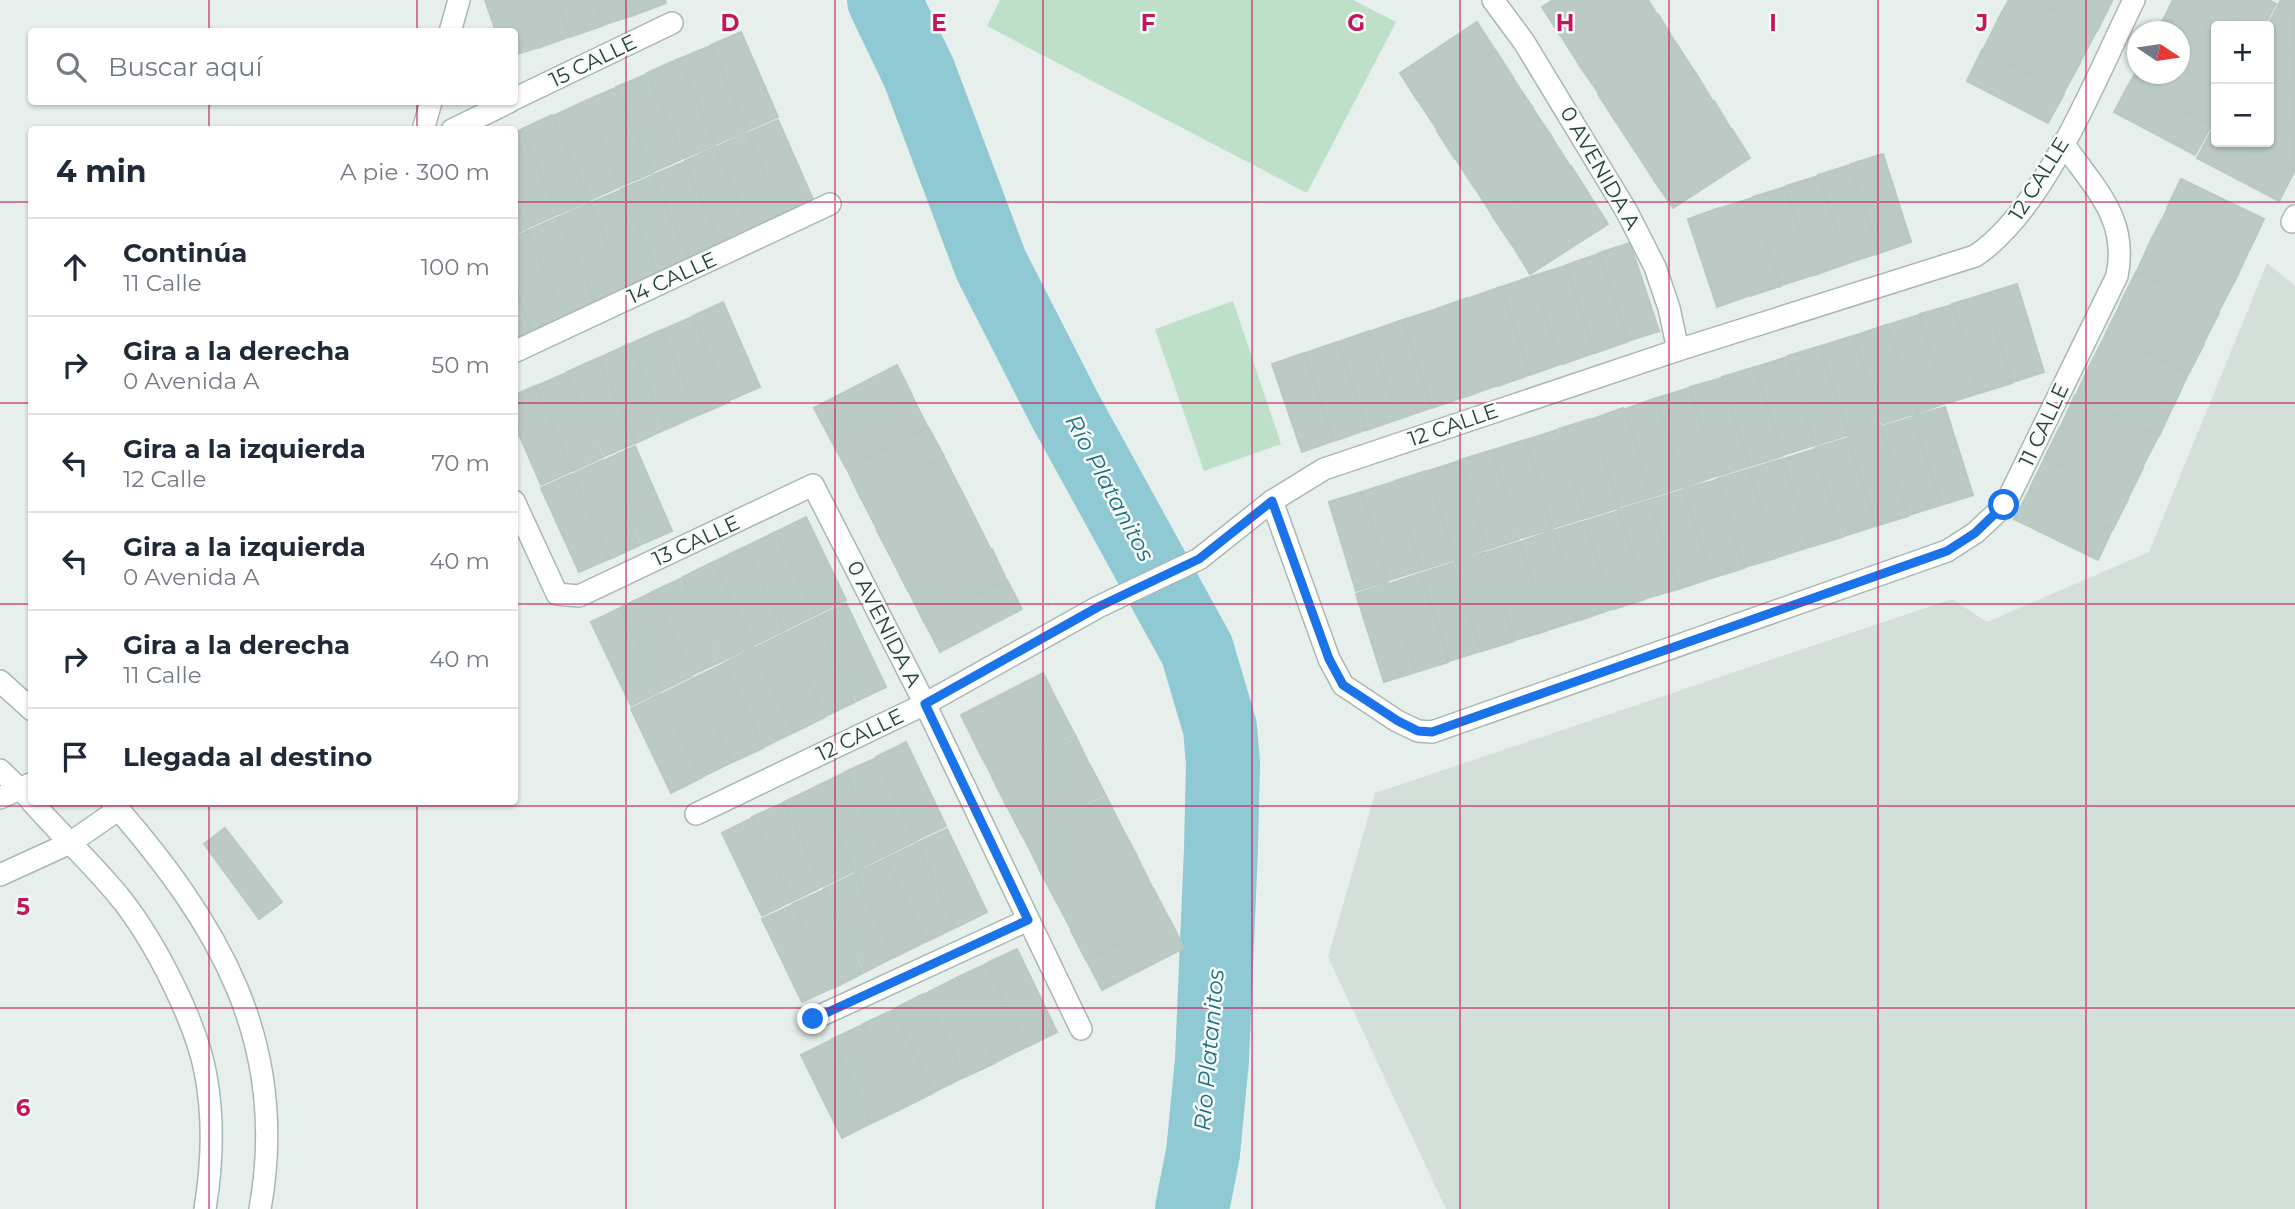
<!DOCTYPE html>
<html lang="es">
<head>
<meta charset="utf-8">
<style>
	body { margin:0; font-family:Montserrat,sans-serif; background:#f6f6f7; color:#1f2937 }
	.controls { position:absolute; right:21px; top:21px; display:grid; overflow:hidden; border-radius:7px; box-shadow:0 2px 5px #0004 }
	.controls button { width:63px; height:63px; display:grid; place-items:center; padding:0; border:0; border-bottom:2px solid #e0e1e3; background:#fff; color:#1f2937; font:35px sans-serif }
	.compass { position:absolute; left:2127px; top:21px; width:63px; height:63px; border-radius:50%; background:#fff; box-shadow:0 2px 5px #0004; rotate:103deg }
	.stop { position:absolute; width:21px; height:21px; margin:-16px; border:5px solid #1a73e8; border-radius:50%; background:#fff }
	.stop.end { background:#1a73e8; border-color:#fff; box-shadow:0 2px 7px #0008 }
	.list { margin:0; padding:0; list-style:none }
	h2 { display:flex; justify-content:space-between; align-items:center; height:91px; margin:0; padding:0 28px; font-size:30px }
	h2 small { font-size:23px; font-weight:400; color:#747a83 }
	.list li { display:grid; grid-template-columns:46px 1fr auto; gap:21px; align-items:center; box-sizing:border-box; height:98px; padding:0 28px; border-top:2px solid #e0e1e3 }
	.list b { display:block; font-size:26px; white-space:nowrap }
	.list p { margin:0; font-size:23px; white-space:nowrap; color:#747a83 }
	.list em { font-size:23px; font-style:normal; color:#747a83 }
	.icon { flex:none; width:38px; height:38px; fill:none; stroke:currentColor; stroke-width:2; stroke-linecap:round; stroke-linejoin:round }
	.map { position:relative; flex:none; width:2295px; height:1209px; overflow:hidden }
	.search { position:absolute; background:#fff; box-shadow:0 2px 5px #0004; left:28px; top:28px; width:490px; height:77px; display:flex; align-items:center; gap:18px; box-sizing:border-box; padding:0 24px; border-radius:7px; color:#747a83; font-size:26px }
	.panel { position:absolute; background:#fff; box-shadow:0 2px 5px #0004; left:28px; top:126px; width:490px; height:679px; border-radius:7px }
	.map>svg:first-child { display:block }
	.built { fill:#d4dfda }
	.green { fill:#bfe0c8 }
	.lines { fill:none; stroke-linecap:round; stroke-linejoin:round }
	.river { stroke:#8ec9d4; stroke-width:74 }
	.building { fill:#bbcac4; stroke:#b8c9c2; stroke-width:2 }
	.street-casing { stroke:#a8b8b2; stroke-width:24 }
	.street { stroke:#fff; stroke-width:21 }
	.route { stroke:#1a73e8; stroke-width:9 }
	.grid { fill:none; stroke:#c2185b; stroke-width:2; stroke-opacity:0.55 }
	.labels { text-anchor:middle; stroke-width:5; stroke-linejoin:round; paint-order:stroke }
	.street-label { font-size:21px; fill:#24423a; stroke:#f7fbf9 }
	.water-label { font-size:23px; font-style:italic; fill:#1c6f80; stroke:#f7fbf9 }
	.grid-label { font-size:23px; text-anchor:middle; font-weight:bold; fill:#c2185b; stroke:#f7fbf9; stroke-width:5; stroke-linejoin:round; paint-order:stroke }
</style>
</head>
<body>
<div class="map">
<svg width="2295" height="1209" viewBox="0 0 2295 1209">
	<rect width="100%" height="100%" fill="#e6efeb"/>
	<!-- built -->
	<polygon class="built" points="2267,263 2295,286 2295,1209 1446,1209 1328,957 1375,793 1952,599 1987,622 2149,552"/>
	<!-- green -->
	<g class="green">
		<polygon points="1000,0 1353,0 1396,22 1307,193 987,26"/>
		<polygon points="1233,301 1281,444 1204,471 1155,329"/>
	</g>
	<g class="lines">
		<!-- river -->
		<polyline class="river" points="884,0 919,73 991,265 1065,410 1197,650 1220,728 1223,763 1221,849 1212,1060 1203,1153 1192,1209"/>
	</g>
	<!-- building -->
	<g class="building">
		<polygon points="485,0 520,0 536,48 514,55 514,32 496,32"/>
		<polygon points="522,0 556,0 569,37 538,48"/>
		<polygon points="558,0 593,0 602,26 570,37"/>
		<polygon points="594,0 629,0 634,15 603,25"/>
		<polygon points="631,0 665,0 666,3 635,15"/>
		<polygon points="1553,0 1613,0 1560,35 1542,7"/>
		<polygon points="1616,0 1648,0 1656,13 1579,64 1561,36"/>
		<polygon points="2009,0 2034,0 2096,32 2080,62 1998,19"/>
		<polygon points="2037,0 2109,0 2112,1 2097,31"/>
		<polygon points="2173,0 2196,0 2245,26 2216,26 2216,49 2163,20"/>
		<polygon points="2199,0 2269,0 2276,4 2264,26 2247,26"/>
		<polygon points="2281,0 2295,0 2295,14 2278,5"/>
		<polygon points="2278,6 2295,15 2295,53 2269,39 2267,26"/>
		<polygon points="1658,14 1675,42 1598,92 1579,65"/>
		<polygon points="1998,20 2080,63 2064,92 1983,50"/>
		<polygon points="2162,21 2216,50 2216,88 2180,68 2180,32 2157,32"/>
		<polygon points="1477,22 1495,50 1418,101 1400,73"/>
		<polygon points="741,32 778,117 748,130 711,45"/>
		<polygon points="2269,41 2295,55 2295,92 2269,78"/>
		<polygon points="1676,43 1694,71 1616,122 1598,94"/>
		<polygon points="710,46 747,131 716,144 679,59"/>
		<polygon points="1982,50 2064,94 2048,123 1967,81"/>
		<polygon points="1496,51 1514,79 1437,129 1419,102"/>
		<polygon points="678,59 715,145 685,158 647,73"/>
		<polygon points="2138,68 2138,74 2180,74 2180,70 2216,90 2216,116 2212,125 2131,81"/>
		<polygon points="1695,72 1712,100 1635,151 1617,123"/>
		<polygon points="647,74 684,158 653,172 616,87"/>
		<polygon points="2269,79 2295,94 2295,131 2269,118"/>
		<polygon points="1514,80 1533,108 1455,159 1437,131"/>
		<polygon points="2130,82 2211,126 2195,155 2114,112"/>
		<polygon points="615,88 652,173 621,186 585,101"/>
		<polygon points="1714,101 1731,129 1654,180 1636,152"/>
		<polygon points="583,102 621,186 590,200 553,116"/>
		<polygon points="1533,109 1552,137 1474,187 1456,159"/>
		<polygon points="552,115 589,201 559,214 522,129"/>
		<polygon points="2269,119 2295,133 2295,171 2240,142 2269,142"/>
		<polygon points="778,120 815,204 785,218 748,133"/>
		<polygon points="2213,128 2216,130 2216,142 2238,142 2294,172 2279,201 2197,158"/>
		<polygon points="1732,129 1750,158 1673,208 1654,180"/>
		<polygon points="521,130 558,214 527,228 514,199 514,133"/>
		<polygon points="747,133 783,219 753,232 716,147"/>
		<polygon points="1552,138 1570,166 1493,216 1475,188"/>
		<polygon points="715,147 752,233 722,246 685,161"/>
		<polygon points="1883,154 1911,242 1880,253 1851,164"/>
		<polygon points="684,162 721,247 690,260 653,175"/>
		<polygon points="1850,165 1879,253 1848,263 1818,175"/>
		<polygon points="1571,166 1589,194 1512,245 1493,217"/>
		<polygon points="652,176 689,261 659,274 621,189"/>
		<polygon points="1818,176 1846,264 1815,275 1786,186"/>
		<polygon points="2181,179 2264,219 2250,249 2167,208"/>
		<polygon points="1785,187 1813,275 1782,285 1753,197"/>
		<polygon points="621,190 658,274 628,288 590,203"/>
		<polygon points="1590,196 1608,224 1530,274 1513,246"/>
		<polygon points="1752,198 1781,286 1750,296 1721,208"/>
		<polygon points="514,201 526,229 514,234"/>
		<polygon points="589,203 626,289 596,302 559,217"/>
		<polygon points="1719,208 1748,296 1717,307 1688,219"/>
		<polygon points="2167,210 2249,250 2235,281 2151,240"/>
		<polygon points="558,217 595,302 564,316 527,231"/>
		<polygon points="527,231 564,317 533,330 514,288 514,237"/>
		<polygon points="2151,240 2234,282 2219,311 2137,271"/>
		<polygon points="1630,243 1659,331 1628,341 1599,253"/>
		<polygon points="1598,254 1627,342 1595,353 1566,265"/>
		<polygon points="1565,266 1594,353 1563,364 1533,276"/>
		<polygon points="2136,272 2219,313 2204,342 2121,302"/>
		<polygon points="1533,276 1561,364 1530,375 1501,287"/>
		<polygon points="2017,284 2044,372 2013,382 1985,294"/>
		<polygon points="1500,287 1529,375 1498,386 1469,298"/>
		<polygon points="514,290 532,330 514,338"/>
		<polygon points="1985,294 2012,383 1980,393 1952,304"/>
		<polygon points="1467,298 1496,386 1465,397 1436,309"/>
		<polygon points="723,302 760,387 730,400 693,316"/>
		<polygon points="2121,303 2204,344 2189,373 2106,333"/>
		<polygon points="1952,305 1979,393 1948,403 1920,314"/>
		<polygon points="1434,310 1464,397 1432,408 1403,320"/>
		<polygon points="1919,315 1946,403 1915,414 1887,325"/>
		<polygon points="692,317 729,402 699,415 662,330"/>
		<polygon points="1402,320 1431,408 1399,419 1371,331"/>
		<polygon points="1886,325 1913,414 1882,424 1854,336"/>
		<polygon points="661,330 698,415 667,429 630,344"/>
		<polygon points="1369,331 1399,419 1367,430 1338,342"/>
		<polygon points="2106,334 2188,374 2174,405 2091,363"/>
		<polygon points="1853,336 1880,425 1849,435 1821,346"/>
		<polygon points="1337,342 1366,430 1334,441 1305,353"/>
		<polygon points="629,344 666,429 636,443 599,358"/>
		<polygon points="1820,346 1848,435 1816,445 1788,356"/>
		<polygon points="1304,353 1333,441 1302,452 1272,364"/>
		<polygon points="1787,357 1815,445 1783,455 1756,367"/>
		<polygon points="598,358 635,443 605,456 567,372"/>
		<polygon points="897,365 912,395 830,438 814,408"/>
		<polygon points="2090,365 2173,406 2159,436 2076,395"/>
		<polygon points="1755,367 1782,456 1750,466 1722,377"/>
		<polygon points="566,373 603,457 573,471 536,386"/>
		<polygon points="1722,378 1749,466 1718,476 1690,387"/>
		<polygon points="535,386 572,471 541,485 514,423 514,395"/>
		<polygon points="1689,388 1716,476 1685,487 1657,398"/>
		<polygon points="2075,395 2158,437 2143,466 2061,426"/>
		<polygon points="912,396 927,426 846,468 830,438"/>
		<polygon points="1656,398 1683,487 1652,497 1625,409"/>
		<polygon points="1945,407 1973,495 1941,505 1914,416"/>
		<polygon points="1623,408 1651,497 1619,507 1592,419"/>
		<polygon points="1913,417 1941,505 1909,515 1881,427"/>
		<polygon points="1590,419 1618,508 1586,518 1559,429"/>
		<polygon points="928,427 944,456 861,499 847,469"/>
		<polygon points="1880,427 1908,516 1876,526 1848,437"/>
		<polygon points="2060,427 2143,468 2128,498 2045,457"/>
		<polygon points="1557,430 1585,518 1553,528 1526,440"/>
		<polygon points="1848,438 1875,526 1844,536 1815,448"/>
		<polygon points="1525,440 1552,529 1521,538 1493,450"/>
		<polygon points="635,446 672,531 642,544 605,460"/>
		<polygon points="1815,449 1842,537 1810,547 1783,459"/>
		<polygon points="1492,450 1519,539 1488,549 1460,460"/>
		<polygon points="944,457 959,487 877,529 862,500"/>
		<polygon points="2045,458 2128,499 2113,529 2030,488"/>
		<polygon points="1782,459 1809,547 1778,557 1750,469"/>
		<polygon points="603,460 640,545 610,559 573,474"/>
		<polygon points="1459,461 1487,549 1455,560 1428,471"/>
		<polygon points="1749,469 1776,558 1745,567 1717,479"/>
		<polygon points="1426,471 1454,560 1422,570 1395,481"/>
		<polygon points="572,474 609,559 579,572 541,488"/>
		<polygon points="1716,480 1744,568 1712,578 1684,489"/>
		<polygon points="1393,482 1421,570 1389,580 1362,492"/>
		<polygon points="960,488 975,518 893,561 877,531"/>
		<polygon points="2030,489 2112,530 2098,560 2014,519"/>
		<polygon points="1683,490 1711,578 1679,589 1651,500"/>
		<polygon points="1361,492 1388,581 1356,591 1329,502"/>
		<polygon points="1650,500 1678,589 1647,598 1618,510"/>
		<polygon points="1618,511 1645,599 1614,609 1586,521"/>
		<polygon points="806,517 846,600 816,615 776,532"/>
		<polygon points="975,518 990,548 908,591 893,561"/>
		<polygon points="1585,521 1612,609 1581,620 1553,531"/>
		<polygon points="1552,531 1579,620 1548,630 1520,542"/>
		<polygon points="775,532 815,615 785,630 745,547"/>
		<polygon points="1519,542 1546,631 1515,640 1488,552"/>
		<polygon points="744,547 784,631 754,645 714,562"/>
		<polygon points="992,549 1006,579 924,622 909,592"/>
		<polygon points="1486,552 1514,641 1482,651 1455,562"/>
		<polygon points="713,562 753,646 724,660 683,577"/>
		<polygon points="1453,563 1481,651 1449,661 1422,573"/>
		<polygon points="1421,573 1448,662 1416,672 1389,584"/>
		<polygon points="682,578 722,661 692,675 652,592"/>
		<polygon points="1007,580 1022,609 940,652 925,623"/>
		<polygon points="1388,583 1416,672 1384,682 1356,594"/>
		<polygon points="651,593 692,676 661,691 621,607"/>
		<polygon points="846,603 886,687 857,701 816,618"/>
		<polygon points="620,608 661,691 631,706 591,622"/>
		<polygon points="815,618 855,702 826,716 785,633"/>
		<polygon points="785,633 825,717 795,732 754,648"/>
		<polygon points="753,648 794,732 764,747 724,663"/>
		<polygon points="723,664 763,748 733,762 692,679"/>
		<polygon points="1043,673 1058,703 976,745 961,715"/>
		<polygon points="692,679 732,762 702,777 662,694"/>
		<polygon points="660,694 701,778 671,793 631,709"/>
		<polygon points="1058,703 1074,733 992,776 976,746"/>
		<polygon points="1075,735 1089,764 1007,807 992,777"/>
		<polygon points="906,742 946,826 917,840 876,757"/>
		<polygon points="876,758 916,841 885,856 845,772"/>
		<polygon points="1090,765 1105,794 1023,837 1008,808"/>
		<polygon points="844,773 885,856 855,871 815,787"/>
		<polygon points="813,788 854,871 824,886 784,802"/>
		<polygon points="1106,796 1121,826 1039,868 1024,838"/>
		<polygon points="783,803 823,886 793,901 752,817"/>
		<polygon points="752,818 792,901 762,916 722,833"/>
		<polygon points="1121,826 1137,856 1055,899 1039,869"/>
		<polygon points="225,828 282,902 259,919 204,844"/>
		<polygon points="947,829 987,912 957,927 917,843"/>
		<polygon points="916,844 956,927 926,942 886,858"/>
		<polygon points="1137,857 1152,887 1071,929 1055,899"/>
		<polygon points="885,859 925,942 895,957 855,873"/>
		<polygon points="854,874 894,957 865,972 824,889"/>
		<polygon points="1153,888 1168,917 1086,960 1071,931"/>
		<polygon points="823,890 863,973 834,988 793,904"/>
		<polygon points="792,905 832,988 802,1002 762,919"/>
		<polygon points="1169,918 1184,948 1102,990 1087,961"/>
		<polygon points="1017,949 1057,1032 1027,1047 987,963"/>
		<polygon points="986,964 1026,1047 996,1062 956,978"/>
		<polygon points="954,979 995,1063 965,1077 925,994"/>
		<polygon points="923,994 964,1077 934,1092 894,1009"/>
		<polygon points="893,1010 933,1093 903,1108 863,1024"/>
		<polygon points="862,1025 903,1108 872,1123 832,1039"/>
		<polygon points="831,1040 871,1123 842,1138 801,1055"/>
	</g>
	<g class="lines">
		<!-- street casing -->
		<g class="street-casing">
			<g id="street">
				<polyline points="1493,0 1524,42 1627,212 1655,267 1669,308 1678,350"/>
				<polyline points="450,32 459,0"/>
				<polyline points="514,99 672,23"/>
				<polyline points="423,130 431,102"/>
				<polyline points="452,130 509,102"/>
				<polyline points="2292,222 2295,216"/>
				<polyline points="514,352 830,204"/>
				<polyline points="514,501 557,594 579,596 813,485 925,704 1081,1029"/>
				<path d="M 1272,501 L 1329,659 L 1343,685 L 1397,721 L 1418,731 L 1432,732 L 1947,551 L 1975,533 L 2005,505 L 2117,276 C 2129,218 2094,188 2063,143"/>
				<polyline points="0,681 32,710"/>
				<polyline points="0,770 32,801"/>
				<polyline points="0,798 30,784"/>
				<path d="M 32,802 C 61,835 94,865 122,900 C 155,942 197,1023 206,1076 C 214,1120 212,1166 205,1209"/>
				<path d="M 112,802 C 218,923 290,1042 260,1209"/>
				<path d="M 696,814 L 925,704 L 1098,607 L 1199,559 L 1272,501 L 1324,469 L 1678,350 L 1975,256 C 2045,210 2096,77 2134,0"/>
				<polyline points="0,875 70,843 119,809"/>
				<polyline points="813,1019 1028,920"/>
			</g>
		</g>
		<!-- street -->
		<use href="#street" class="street"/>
	</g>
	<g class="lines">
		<!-- route -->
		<polyline class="route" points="813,1019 1028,920 925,704 1098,607 1199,559 1272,501 1329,659 1343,685 1398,721 1418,731 1432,732 1947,551 1975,533 2004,505"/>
	</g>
	<!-- grid -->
	<path class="grid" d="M 209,0 L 209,32M 417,0 L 417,32M 626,0 L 626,1209M 835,0 L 835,1209M 1043,0 L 1043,1209M 1252,0 L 1252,1209M 1460,0 L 1460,1209M 1669,0 L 1669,1209M 1878,0 L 1878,1209M 2086,0 L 2086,1209M 209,102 L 209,130M 417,102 L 417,130M 0,202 L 32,202M 514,202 L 2295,202M 0,403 L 32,403M 514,403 L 2295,403M 0,604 L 32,604M 514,604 L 2295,604M 209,802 L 209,1209M 417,802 L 417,1209M 0,806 L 2295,806M 0,1008 L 2295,1008"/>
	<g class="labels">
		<!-- street labels -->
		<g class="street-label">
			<text transform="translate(593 61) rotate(-26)" y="7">15 CALLE</text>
			<text transform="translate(1600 168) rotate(60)" y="7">0 AVENIDA A</text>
			<text transform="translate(2039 179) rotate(-58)" y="7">12 CALLE</text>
			<text transform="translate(672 278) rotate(-25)" y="7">14 CALLE</text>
			<text transform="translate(1453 425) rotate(-19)" y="7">12 CALLE</text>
			<text transform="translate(2044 425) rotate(-65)" y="7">11 CALLE</text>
			<text transform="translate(696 541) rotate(-25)" y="7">13 CALLE</text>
			<text transform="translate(884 624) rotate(63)" y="7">0 AVENIDA A</text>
			<text transform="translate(860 735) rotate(-26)" y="7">12 CALLE</text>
		</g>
		<!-- water labels -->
		<g class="water-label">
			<text transform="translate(1110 488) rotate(62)" y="8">Río Platanitos</text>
			<text transform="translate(1209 1050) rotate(-85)" y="8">Río Platanitos</text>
		</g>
	</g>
	<g class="grid-label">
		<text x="730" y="31">D</text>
		<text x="939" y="31">E</text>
		<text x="1148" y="31">F</text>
		<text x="1356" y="31">G</text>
		<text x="1565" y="31">H</text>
		<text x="1773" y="31">I</text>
		<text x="1982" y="31">J</text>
		<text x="23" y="915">5</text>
		<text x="23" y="1116">6</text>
	</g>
</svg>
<div class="controls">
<button>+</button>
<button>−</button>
</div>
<svg class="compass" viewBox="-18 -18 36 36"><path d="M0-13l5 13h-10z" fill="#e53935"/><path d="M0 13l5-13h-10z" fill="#747a83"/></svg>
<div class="stop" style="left:2004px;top:505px"></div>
<div class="stop end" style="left:813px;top:1019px"></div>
<div class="search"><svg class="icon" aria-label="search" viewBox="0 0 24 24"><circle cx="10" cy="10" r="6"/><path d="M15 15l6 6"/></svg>Buscar aquí</div>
<section class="panel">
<h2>4 min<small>A pie · 300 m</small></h2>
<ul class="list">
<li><svg class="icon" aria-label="ahead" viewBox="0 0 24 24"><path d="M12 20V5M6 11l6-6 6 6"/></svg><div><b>Continúa</b><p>11 Calle</p></div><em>100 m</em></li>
<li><svg class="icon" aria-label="right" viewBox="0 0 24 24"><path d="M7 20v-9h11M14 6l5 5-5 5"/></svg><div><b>Gira a la derecha</b><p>0 Avenida A</p></div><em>50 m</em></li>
<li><svg class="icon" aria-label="left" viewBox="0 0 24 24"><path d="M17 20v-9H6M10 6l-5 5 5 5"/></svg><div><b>Gira a la izquierda</b><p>12 Calle</p></div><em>70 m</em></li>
<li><svg class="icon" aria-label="left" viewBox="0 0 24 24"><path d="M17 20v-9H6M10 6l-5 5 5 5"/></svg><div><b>Gira a la izquierda</b><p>0 Avenida A</p></div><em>40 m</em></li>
<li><svg class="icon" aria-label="right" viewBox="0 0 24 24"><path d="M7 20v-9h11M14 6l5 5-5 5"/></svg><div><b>Gira a la derecha</b><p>11 Calle</p></div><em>40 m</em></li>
<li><svg class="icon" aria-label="arrive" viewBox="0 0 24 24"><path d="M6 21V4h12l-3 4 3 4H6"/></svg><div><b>Llegada al destino</b></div></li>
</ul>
</section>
</div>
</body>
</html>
